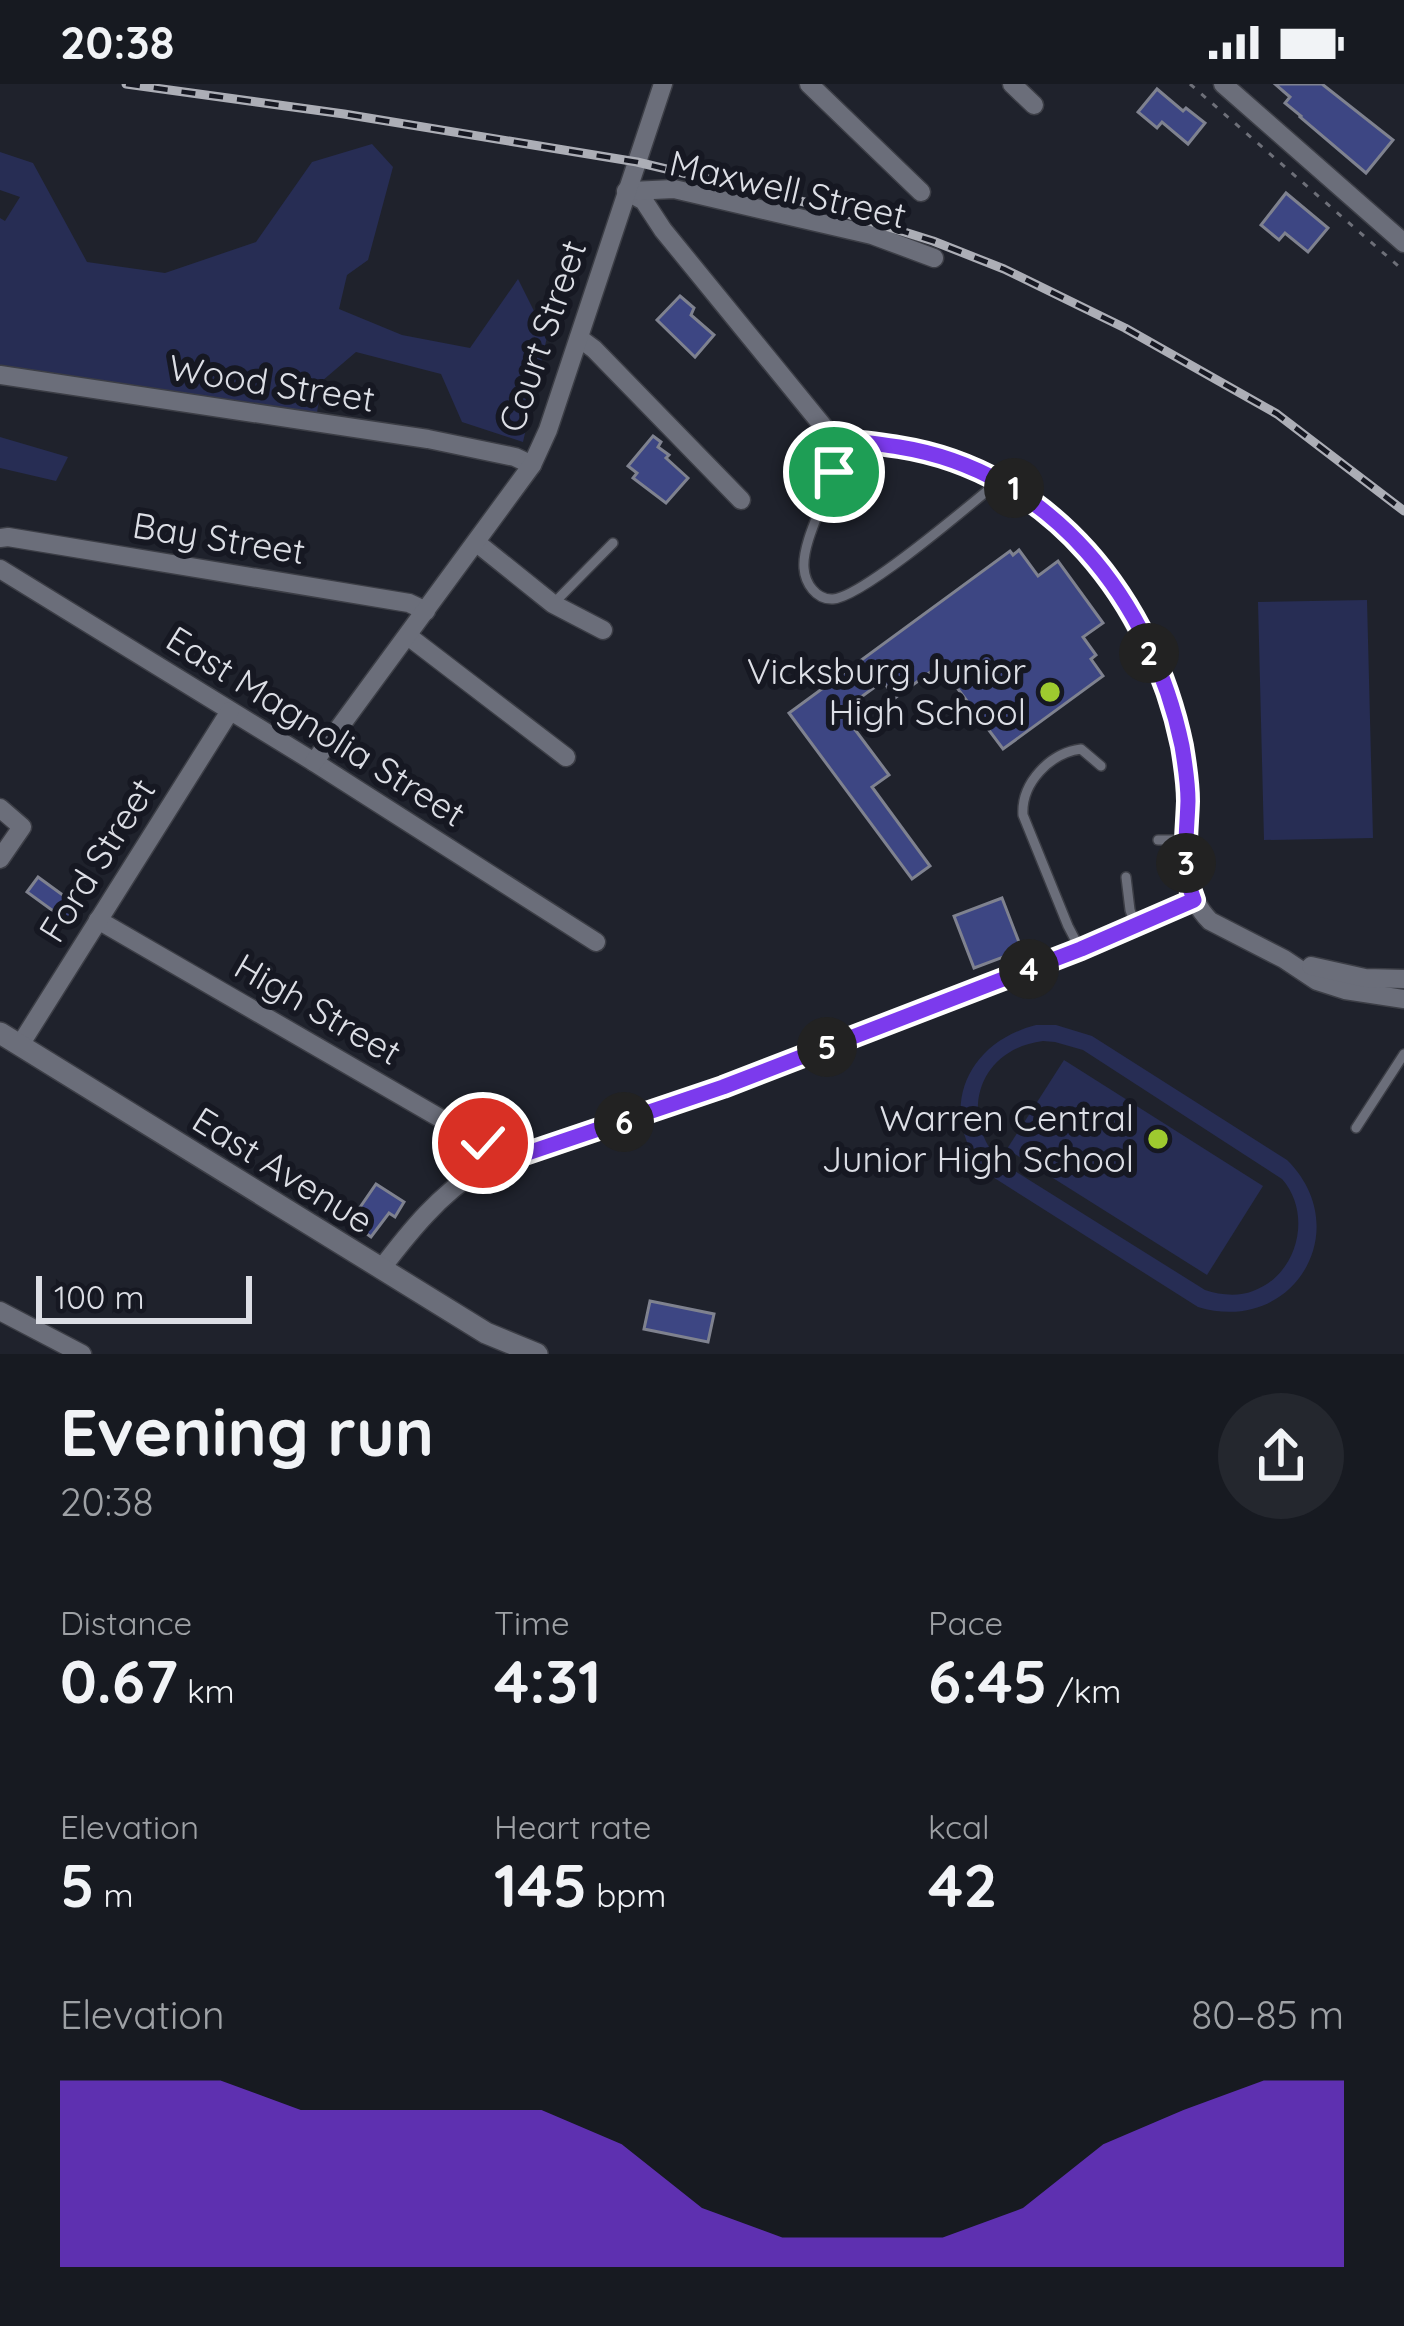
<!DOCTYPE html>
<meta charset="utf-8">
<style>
body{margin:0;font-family:Quicksand,sans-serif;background:#24272e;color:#f1f3f6;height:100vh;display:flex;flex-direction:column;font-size:45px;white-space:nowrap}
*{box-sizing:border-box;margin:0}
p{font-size:39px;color:#9ea1a5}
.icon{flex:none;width:66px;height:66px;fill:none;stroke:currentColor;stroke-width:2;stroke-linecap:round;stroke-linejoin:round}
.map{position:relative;height:1270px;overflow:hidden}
.side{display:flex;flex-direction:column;background:#171a21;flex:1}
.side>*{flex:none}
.scale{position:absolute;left:36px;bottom:30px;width:216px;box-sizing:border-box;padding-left:12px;border:6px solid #dcdee5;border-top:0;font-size:33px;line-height:42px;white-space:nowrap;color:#dcdee5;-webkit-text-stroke:9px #161822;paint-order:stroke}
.pin{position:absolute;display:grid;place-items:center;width:102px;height:102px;color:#fff;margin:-51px;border:6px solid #fff;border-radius:50%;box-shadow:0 3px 12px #0007}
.km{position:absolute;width:60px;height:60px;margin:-30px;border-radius:50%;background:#222;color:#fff;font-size:33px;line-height:60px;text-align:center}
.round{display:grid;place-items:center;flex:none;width:126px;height:126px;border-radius:63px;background:#24272e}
.overview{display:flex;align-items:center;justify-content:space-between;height:204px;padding:0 60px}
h1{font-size:66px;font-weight:700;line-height:90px}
.figures{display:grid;grid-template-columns:repeat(3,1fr);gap:18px;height:204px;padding:12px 60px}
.figures div{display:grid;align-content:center}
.figures b{font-size:60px;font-weight:700}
.figures small{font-size:33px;font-weight:400}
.figures p{font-size:33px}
.chart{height:336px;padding:24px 60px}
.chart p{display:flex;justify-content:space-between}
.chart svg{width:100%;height:216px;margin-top:12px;fill:#7c3aed;opacity:.7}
.status{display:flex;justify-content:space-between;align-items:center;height:84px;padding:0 60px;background:#171a21;direction:ltr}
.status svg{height:33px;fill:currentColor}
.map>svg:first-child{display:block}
.green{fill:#272d54;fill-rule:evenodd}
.building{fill:#3d4683;stroke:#7f828f;stroke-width:3}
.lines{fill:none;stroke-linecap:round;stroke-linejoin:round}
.service-casing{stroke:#3c3e46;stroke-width:12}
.minor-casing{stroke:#3c3e46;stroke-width:21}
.tertiary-casing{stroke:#3c3e46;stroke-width:24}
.path{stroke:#6e7079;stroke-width:3;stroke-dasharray:6 9;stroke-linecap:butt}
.service{stroke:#6b6e7a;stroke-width:9}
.minor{stroke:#6b6e7a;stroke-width:18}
.tertiary{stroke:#6b6e7a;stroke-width:21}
.rail-casing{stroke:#acaeb6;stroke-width:9}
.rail{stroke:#161822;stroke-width:4.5;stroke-dasharray:14;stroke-linecap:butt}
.route-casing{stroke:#fff;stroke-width:24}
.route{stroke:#7c3aed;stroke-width:15}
.poi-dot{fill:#9eca2f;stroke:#161822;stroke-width:4.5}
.labels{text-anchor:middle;stroke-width:12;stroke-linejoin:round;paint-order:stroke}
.street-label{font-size:36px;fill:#dcdee5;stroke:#161822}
.poi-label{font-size:36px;fill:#dcdee5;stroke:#161822;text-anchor:end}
</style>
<div class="status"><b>20:38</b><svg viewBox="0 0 49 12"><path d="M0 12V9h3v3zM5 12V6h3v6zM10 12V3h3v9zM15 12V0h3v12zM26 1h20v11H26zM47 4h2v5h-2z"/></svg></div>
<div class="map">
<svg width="1404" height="1270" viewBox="0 0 1404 1270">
<rect width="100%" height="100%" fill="#1f222c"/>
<g class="green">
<path d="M 372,60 L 393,83 L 368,176 L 347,191 L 339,225 L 402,251 L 470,264 L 518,195 L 547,253 L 523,358 L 462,338 L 441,290 L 356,268 L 322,297 L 316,335 L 0,281 L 0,134 L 5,137 L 20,113 L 0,106 L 0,68 L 33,79 L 87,178 L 165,189 L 256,158 L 312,78 Z"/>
<path d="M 0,353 L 68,373 L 56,397 L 0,384 Z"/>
<path d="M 1367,516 L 1373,754 L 1264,756 L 1258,518 Z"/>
<path d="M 1036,941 L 1056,941 L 1092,952 L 1287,1076 C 1357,1145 1293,1252 1198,1223 L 985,1088 C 936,1029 965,959 1036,941 ZM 1043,957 L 1055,958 L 1083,966 L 1282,1095 C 1313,1130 1298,1191 1253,1207 C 1238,1213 1220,1211 1205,1206 L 999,1077 C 958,1030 979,965 1043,957 Z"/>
<path d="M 1064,976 L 1263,1102 L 1207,1191 L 1007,1065 Z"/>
</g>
<g class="building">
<path d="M 1275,0 L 1322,0 L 1393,56 L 1366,89 L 1300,33 L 1301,32 L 1285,19 L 1290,13 Z"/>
<path d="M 1157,5 L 1183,27 L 1186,24 L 1205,39 L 1188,60 L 1162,38 L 1157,44 L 1138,28 Z"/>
<path d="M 1286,109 L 1328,144 L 1308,168 L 1285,149 L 1279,156 L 1261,141 Z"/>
<path d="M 680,212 L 694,224 L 691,231 L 714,251 L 695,273 L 657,236 Z"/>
<path d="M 653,352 L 661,358 L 658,363 L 669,371 L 666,374 L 688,394 L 666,419 L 633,394 L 637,389 L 628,382 Z"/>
<path d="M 1019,466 L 1038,492 L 1058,477 L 1103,539 L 1083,553 L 1096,571 L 1091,575 L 1103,592 L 1003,665 L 940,581 L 895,614 L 883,597 L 857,616 L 863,623 L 847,635 L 889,691 L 872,703 L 930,782 L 912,795 L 789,629 L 1010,467 L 1013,471 Z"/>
<path d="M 38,793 L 82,825 L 71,840 L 27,808 Z"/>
<path d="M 1002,814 L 1022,866 L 974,884 L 954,832 Z"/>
<path d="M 376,1100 L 404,1118 L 395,1133 L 389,1129 L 371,1153 L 350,1138 Z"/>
<path d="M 650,1217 L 714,1230 L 708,1258 L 644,1245 Z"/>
</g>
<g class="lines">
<defs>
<g id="service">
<path d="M 836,358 C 835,370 835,383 831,395 C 824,420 802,459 804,484 C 805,499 816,516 833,515 C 863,513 971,420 1000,396"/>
<path d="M 553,520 L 613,459"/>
<path d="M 1158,756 L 1186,756"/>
<path d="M 1126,793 L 1130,826 L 1135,840"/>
<path d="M 1080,865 L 1068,842 L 1023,731 C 1021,699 1050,669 1081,665 L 1101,682"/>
<path d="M 1356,1044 L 1404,970"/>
</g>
<g id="minor">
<path d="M 809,0 L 921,108"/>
<path d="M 1012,0 L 1034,21"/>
<path d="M 1223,0 L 1404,159"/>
<path d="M 626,107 L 644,117 L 663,146 L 836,358 C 858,356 878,360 899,363 C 1022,382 1105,464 1152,576 C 1166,606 1178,638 1183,671 C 1186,686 1188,701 1188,716 C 1187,759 1177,804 1210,837 L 1284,875 L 1317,897 L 1345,906 L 1404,915"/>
<path d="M 631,107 L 674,105 L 872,151 L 934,174"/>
<path d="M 579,254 L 594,265 L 741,416"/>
<path d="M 0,291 L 428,355 L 515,373 L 532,381"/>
<path d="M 0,454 L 8,453 L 409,519 L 426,527"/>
<path d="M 477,459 L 553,520 L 603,546"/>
<path d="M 0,485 L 314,678 L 596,858"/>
<path d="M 408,552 L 566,673"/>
<path d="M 314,678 L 532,381 L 548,346 L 663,0"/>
<path d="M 0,724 L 22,743 L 0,775"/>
<path d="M 98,836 L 483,1059 L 498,1079"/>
<path d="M 1311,882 L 1365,894 L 1404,895"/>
<path d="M 20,961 L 230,627"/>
<path d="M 381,1185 C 410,1147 439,1111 480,1085 L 723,1003 L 1080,865 L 1194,816"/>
<path d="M 0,1227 L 82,1270"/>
</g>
<path id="tertiary" d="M 0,949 L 486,1249 L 537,1270"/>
</defs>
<use href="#service" class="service-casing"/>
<use href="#minor" class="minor-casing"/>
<use href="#tertiary" class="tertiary-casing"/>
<path class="path" d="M 1190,0 L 1404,187"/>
<use href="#service" class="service"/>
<use href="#minor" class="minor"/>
<use href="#tertiary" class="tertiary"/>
<defs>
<path id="rail" d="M 126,0 L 344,30 L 637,78 L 825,123 L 933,157 L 1004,185 L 1125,244 L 1277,330 L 1404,427"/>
</defs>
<use href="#rail" class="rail-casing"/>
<use href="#rail" class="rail"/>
</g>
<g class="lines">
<defs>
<path id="route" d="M 483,1059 L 498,1079 L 723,1003 L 1081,865 L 1194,816 C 1181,784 1187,750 1188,717 C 1188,699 1185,680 1182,662 C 1152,517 1051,387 899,363 C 878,360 858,356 836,358 L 834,388"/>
</defs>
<use href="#route" class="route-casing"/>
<use href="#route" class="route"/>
</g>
<g class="poi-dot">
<circle cx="1050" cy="608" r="12"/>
<circle cx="1158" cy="1055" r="12"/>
</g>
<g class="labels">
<g class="street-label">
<text transform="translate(788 105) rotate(13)" y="13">Maxwell Street</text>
<text transform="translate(542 252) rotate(-71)" y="13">Court Street</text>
<text transform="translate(272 299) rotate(9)" y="13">Wood Street</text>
<text transform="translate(219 454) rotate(9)" y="13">Bay Street</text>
<text transform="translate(316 642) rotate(32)" y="13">East Magnolia Street</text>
<text transform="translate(97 776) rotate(-58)" y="13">Ford Street</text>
<text transform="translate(318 925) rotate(30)" y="13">High Street</text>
<text transform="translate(283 1086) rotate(32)" y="13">East Avenue</text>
</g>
<g class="poi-label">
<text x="1026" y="600">Vicksburg Junior<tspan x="1026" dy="41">High School</tspan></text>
<text x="1134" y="1047">Warren Central<tspan x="1134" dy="41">Junior High School</tspan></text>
</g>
</g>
</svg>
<div class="scale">100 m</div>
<div class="pin" style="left:834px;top:388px;background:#1e9e55"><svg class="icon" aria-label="arrive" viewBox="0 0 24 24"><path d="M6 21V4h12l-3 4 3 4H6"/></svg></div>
<div class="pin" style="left:483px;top:1059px;background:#d93025"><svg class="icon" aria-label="check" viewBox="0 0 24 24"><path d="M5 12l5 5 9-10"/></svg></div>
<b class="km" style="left:1014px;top:404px">1</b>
<b class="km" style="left:1149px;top:569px">2</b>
<b class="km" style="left:1186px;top:779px">3</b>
<b class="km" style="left:1029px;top:885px">4</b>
<b class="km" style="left:827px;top:963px">5</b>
<b class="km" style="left:624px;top:1038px">6</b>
</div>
<section class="side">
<div class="overview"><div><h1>Evening run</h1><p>20:38</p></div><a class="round"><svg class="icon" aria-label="share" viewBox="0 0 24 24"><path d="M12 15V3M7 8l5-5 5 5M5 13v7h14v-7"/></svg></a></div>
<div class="figures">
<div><p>Distance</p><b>0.67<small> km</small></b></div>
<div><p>Time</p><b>4:31</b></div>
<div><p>Pace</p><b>6:45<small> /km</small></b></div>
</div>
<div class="figures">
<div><p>Elevation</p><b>5<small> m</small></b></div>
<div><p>Heart rate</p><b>145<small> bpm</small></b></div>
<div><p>kcal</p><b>42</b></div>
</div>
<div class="chart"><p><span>Elevation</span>80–85 m</p>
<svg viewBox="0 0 160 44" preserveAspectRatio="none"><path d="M0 44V6L10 6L20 6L30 12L40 12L50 12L60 12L70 19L80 32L90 38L100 38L110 38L120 32L130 19L140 12L150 6L160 6V44z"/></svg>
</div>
</section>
